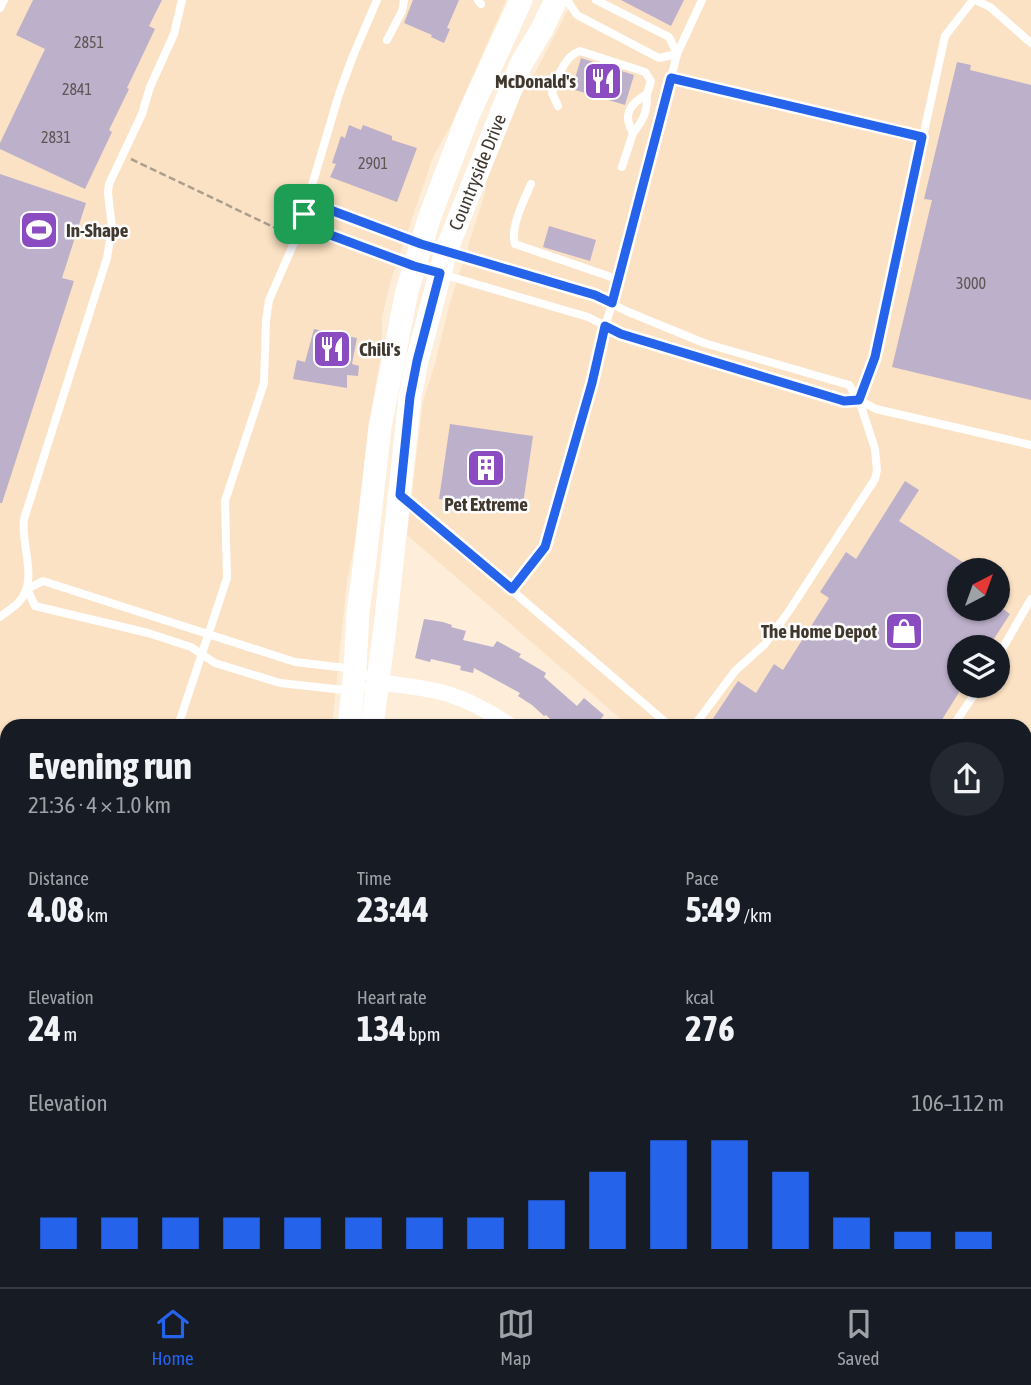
<!DOCTYPE html>
<meta charset="utf-8">
<style>
body{margin:0;font-family:"Asap Condensed",sans-serif;background:#242831;color:#f1f3f6;height:100vh;display:flex;flex-direction:column;font-size:26px;white-space:nowrap}
*{box-sizing:border-box;margin:0}
p{font-size:23px;color:#9ea1a6}
.icon{flex:none;width:38px;height:38px;fill:none;stroke:currentColor;stroke-width:2;stroke-linecap:round;stroke-linejoin:round}
.map{position:relative;flex:1;overflow:hidden}
.sheet{position:absolute;left:0px;top:719px;width:1032px;height:569px;display:flex;flex-direction:column;background:#171b24;border-radius:21px 21px 0 0;box-shadow:0 2px 5px #0004}
.sheet>*{flex:none}
.needle{width:46px;rotate:41deg}
.controls{position:absolute;left:947px;top:558px;display:grid;gap:14px}
.controls a{display:grid;place-items:center;width:63px;height:63px;border-radius:50%;background:#171b24;box-shadow:0 2px 5px #0004;font-size:35px}
.pin{position:absolute;display:grid;place-items:center;width:60px;height:60px;color:#fff;margin:-30px;border-radius:14px;box-shadow:0 4px 10px #0006}
.round{display:grid;place-items:center;flex:none;width:74px;height:74px;border-radius:37px;background:#242831}
.summary{display:flex;align-items:center;justify-content:space-between;height:119px;padding:0 28px}
h1{font-size:38px;font-weight:700;line-height:52px}
.metrics{display:grid;grid-template-columns:repeat(3,1fr);gap:10px;height:119px;padding:7px 28px}
.metrics div{display:grid;align-content:center}
.metrics b{font-size:35px;font-weight:700}
.metrics small{font-size:19px;font-weight:400}
.metrics p{font-size:19px}
.chart{height:196px;padding:14px 28px}
.chart p{display:flex;justify-content:space-between}
.chart svg{width:100%;height:126px;margin-top:7px;stroke:#2563eb;stroke-width:6}
.dock{display:flex;justify-content:space-around;align-items:center;height:98px;border-top:2px solid #363941;background:#171b24;font-size:19px;color:#9ea1a6}
.dock a{display:grid;justify-items:center;gap:4px}
.dock .active{color:#2563eb}
.map>svg:first-child{display:block}
.built{fill:#fce2c4;fill-rule:evenodd}
.building{fill:#bcb0ca}
.lines{fill:none;stroke-linecap:round;stroke-linejoin:round}
.path{stroke:#ab9e8e;stroke-width:2.5;stroke-dasharray:7 3.5;stroke-linecap:butt}
.lane{stroke:#fff;stroke-width:8}
.street{stroke:#fff;stroke-width:16}
.secondary{stroke:#fff;stroke-width:23}
.route-casing{stroke:#fff;stroke-width:14}
.route{stroke:#2563eb;stroke-width:9}
.labels{text-anchor:middle;stroke-width:5;stroke-linejoin:round;paint-order:stroke}
.number-label{font-size:16px;fill:#5f5655}
.poi-label{font-size:19px;font-weight:bold;fill:#40382e;stroke:#fdfdfd;text-anchor:end}
.street-label{font-size:19px;fill:#40382e;stroke:#fdfdfd}
</style>
<div class="map">
<svg width="1031" height="1287" viewBox="0 0 1031 1287">
<rect width="100%" height="100%" fill="#fdedd9"/>
<g class="built">
<path d="M 0,0 L 506,0 L 451,125 L 433,157 L 391,280 L 382,317 L 382,349 L 369,423 L 355,542 L 347,581 L 332,726 L 7,726 L 7,1280 L 0,1274 Z"/>
<path d="M 573,0 L 1031,0 L 1031,806 L 1026,812 L 1026,726 L 629,726 L 407,535 L 423,401 L 435,364 L 449,306 L 484,196 L 489,167 L 516,103 L 535,73 ZM 959,570 L 998,570 L 998,609 L 959,609 ZM 959,648 L 998,648 L 998,686 L 959,686 Z"/>
<path d="M 8,1281 L 194,1281 L 188,1287 L 15,1287 Z"/>
</g>
<g class="building">
<path d="M 33,0 L 162,0 L 149,26 L 155,29 L 127,88 L 129,89 L 109,130 L 112,132 L 85,189 L 0,149 L 0,143 L 45,49 L 16,35 Z"/>
<path d="M 413,0 L 459,0 L 447,28 L 450,29 L 444,43 L 431,37 L 432,35 L 404,23 Z"/>
<path d="M 621,0 L 684,0 L 671,26 Z"/>
<path d="M 581,58 L 634,75 L 625,105 L 572,89 Z"/>
<path d="M 957,62 L 971,65 L 970,70 L 1031,85 L 1031,400 L 892,367 L 932,200 L 924,199 Z"/>
<path d="M 349,125 L 361,130 L 363,125 L 392,136 L 392,140 L 417,148 L 397,202 L 330,177 L 336,164 L 332,163 L 341,136 L 345,138 Z"/>
<path d="M 0,174 L 86,203 L 62,278 L 74,281 L 2,503 L 0,503 Z"/>
<path d="M 549,226 L 596,240 L 590,261 L 543,247 Z"/>
<path d="M 314,329 L 357,338 L 352,364 L 359,366 L 358,376 L 347,375 L 347,388 L 293,379 L 297,360 L 305,362 Z"/>
<path d="M 450,424 L 533,436 L 522,511 L 439,499 Z"/>
<path d="M 905,481 L 919,490 L 899,521 L 975,570 L 959,570 L 959,609 L 1003,609 L 1010,614 L 988,648 L 959,648 L 959,686 L 963,686 L 938,726 L 708,726 L 738,681 L 756,693 L 774,664 L 783,670 L 829,598 L 820,592 L 846,552 L 856,559 Z"/>
<path d="M 424,619 L 443,622 L 452,625 L 451,627 L 466,631 L 463,640 L 493,647 L 497,641 L 521,654 L 519,657 L 546,673 L 544,677 L 577,706 L 584,698 L 604,715 L 595,726 L 558,726 L 546,715 L 544,716 L 532,705 L 518,696 L 520,693 L 474,668 L 473,673 L 460,670 L 461,666 L 431,659 L 430,662 L 415,658 Z"/>
</g>
<g class="lines">
<g class="path">
<path d="M 680,80 L 912,134"/>
<path d="M 131,159 L 286,233"/>
<path d="M 0,823 L 7,826"/>
</g>
<g class="lane">
<path d="M 478,0 L 481,4"/>
<path d="M 567,0 L 577,15 L 659,58 L 677,54 L 669,37 L 596,0"/>
<path d="M 975,0 L 990,7 L 1031,43"/>
<path d="M 0,8 L 4,0"/>
<path d="M 387,40 L 402,11 L 404,0"/>
<path d="M 558,106 L 552,93 C 558,78 563,57 580,51 L 645,72 L 651,81 L 647,94 C 630,104 622,114 633,133 L 622,167"/>
<path d="M 633,133 C 644,119 647,113 647,94"/>
<path d="M 531,184 C 524,200 510,227 515,244 L 620,280"/>
<path d="M 859,400 L 875,357 L 945,36 L 973,0"/>
<path d="M 404,498 L 670,726"/>
<path d="M 43,581 L 295,662 L 355,669 L 378,682 L 353,691 L 280,683 L 215,663 L 191,647 L 148,633 L 35,606 L 27,589 Z"/>
<path d="M 512,589 L 545,547 L 591,383 L 605,326 L 620,280 L 677,54 L 702,0"/>
<path d="M 0,617 C 6,612 13,608 18,603 C 40,580 20,546 24,519 L 107,258 L 112,228 L 108,193 L 109,184 L 142,114 L 150,87 L 174,34 L 182,0"/>
<path d="M 998,656 L 1031,599"/>
<path d="M 178,726 L 227,578 L 225,501 L 264,383 L 266,321 L 269,300 L 297,236 L 339,94 L 353,56 L 377,0"/>
<path d="M 694,726 L 735,671 L 765,644 L 789,611 L 875,479 L 877,470 L 875,449 L 859,400 L 849,385 L 704,343 L 626,311 L 595,295 L 421,244 L 325,208 L 304,214 L 317,230 L 414,266 L 588,317 L 621,334 L 844,401 L 859,400 L 876,409 L 1031,445"/>
<path d="M 953,726 L 980,686"/>
<path d="M 0,1087 L 7,1093"/>
<path d="M 0,1224 L 7,1216"/>
<path d="M 62,1287 L 67,1281"/>
<path d="M 156,1287 L 159,1281"/>
</g>
<g class="street">
<path d="M 378,682 C 401,686 426,687 448,694 C 470,701 492,713 511,726"/>
<path d="M 1026,991 L 1031,990"/>
<path d="M 413,1281 L 420,1287"/>
<path d="M 511,1287 L 516,1281"/>
<path d="M 723,1287 L 727,1281"/>
</g>
<g class="secondary">
<path d="M 349,726 L 355,669 L 358,612 L 364,568 L 380,427 L 407,291 L 430,216 L 468,116 L 521,0"/>
<path d="M 372,726 L 385,627 L 410,397 L 417,361 L 446,251 L 521,64 L 542,29 L 556,0"/>
<path d="M 206,1287 L 211,1281"/>
<path d="M 240,1287 L 244,1281"/>
</g>
</g>
<g class="lines">
<defs>
<path id="route" d="M 671,78 L 922,137 L 875,357 L 859,400 L 844,401 L 621,334 L 605,326 L 592,383 L 545,547 L 512,589 L 400,495 L 410,397 L 417,361 L 440,273 L 414,266 L 317,230 L 304,214 L 325,208 L 421,244 L 595,295 L 612,303 Z"/>
</defs>
<use href="#route" class="route-casing"/>
<use href="#route" class="route"/>
</g>
<defs>
<symbol id="restaurant-square" viewBox="-11 -11 22 22"><rect x="-9" y="-9" width="18" height="18" rx="4" fill="#8b4cc2" stroke="#fdfdfd"/><path d="M-5-6h1v4h1v-4h1v4h1v-4h1v5L-1.5 .5V6h-2V.5L-5-1ZM5-6V6H3V1.5H1.5Q1.5-4 5-6Z" fill="#fff"/></symbol>
<symbol id="stadium-square" viewBox="-11 -11 22 22"><rect x="-9" y="-9" width="18" height="18" rx="4" fill="#8b4cc2" stroke="#fdfdfd"/><path d="M0-5a6.5 5 0 1 0 0 10a6.5 5 0 1 0 0-10ZM-3.5-1.8h7v3.6h-7Z" fill="#fff"/></symbol>
<symbol id="building-square" viewBox="-11 -11 22 22"><rect x="-9" y="-9" width="18" height="18" rx="4" fill="#8b4cc2" stroke="#fdfdfd"/><path d="M-4-6H4V6H1V3H-1V6H-4ZM-2.5-4.3h1.7v1.8h-1.7ZM.8-4.3h1.7v1.8H.8ZM-2.5-1h1.7V.8h-1.7ZM.8-1h1.7V.8H.8Z" fill="#fff"/></symbol>
<symbol id="shop-square" viewBox="-11 -11 22 22"><rect x="-9" y="-9" width="18" height="18" rx="4" fill="#8b4cc2" stroke="#fdfdfd"/><path d="M-5-2.5h2.3a2.7 3.5 0 0 1 5.4 0H5L5.5 6h-11ZM-1.5-2.5h3a1.5 2.3 0 0 0-3 0Z" fill="#fff"/></symbol>
</defs>
<g fill-rule="evenodd">
<use href="#restaurant-square" x="581" y="59" width="44" height="44"/>
<use href="#stadium-square" x="17" y="208" width="44" height="44"/>
<use href="#restaurant-square" x="310" y="327" width="44" height="44"/>
<use href="#building-square" x="464" y="446" width="44" height="44"/>
<use href="#shop-square" x="882" y="609" width="44" height="44"/>
</g>
<g class="labels">
<g class="number-label">
<text x="89" y="48">2851</text>
<text x="77" y="95">2841</text>
<text x="56" y="143">2831</text>
<text x="373" y="169">2901</text>
<text x="971" y="289">3000</text>
</g>
<g class="poi-label">
<text x="576" y="88">McDonald's</text>
<text x="66" y="237" text-anchor="start">In-Shape</text>
<text x="359" y="356" text-anchor="start">Chili's</text>
<text x="486" y="511" text-anchor="middle">Pet Extreme</text>
<text x="877" y="638">The Home Depot</text>
</g>
<g class="street-label">
<text transform="translate(477 172) rotate(-68)" y="7">Countryside Drive</text>
</g>
</g>
</svg>
<div class="controls">
<a><svg class="needle" viewBox="-14 -14 28 28"><path d="M0-13l5 13h-10z" fill="#e53935"/><path d="M0 13l5-13h-10z" fill="#9ea1a6"/></svg></a>
<a><svg class="icon" aria-label="layers" viewBox="0 0 24 24"><path d="M12 4l9 5-9 5-9-5zM3 14l9 5 9-5"/></svg></a>
</div>
<div class="pin" style="left:304px;top:214px;background:#1e9e55"><svg class="icon" aria-label="arrive" viewBox="0 0 24 24"><path d="M6 21V4h12l-3 4 3 4H6"/></svg></div>
<section class="sheet">
<div class="summary"><div><h1>Evening run</h1><p>21:36 · 4 × 1.0 km</p></div><a class="round"><svg class="icon" aria-label="share" viewBox="0 0 24 24"><path d="M12 15V3M7 8l5-5 5 5M5 13v7h14v-7"/></svg></a></div>
<div class="metrics">
<div><p>Distance</p><b>4.08<small> km</small></b></div>
<div><p>Time</p><b>23:44</b></div>
<div><p>Pace</p><b>5:49<small> /km</small></b></div>
</div>
<div class="metrics">
<div><p>Elevation</p><b>24<small> m</small></b></div>
<div><p>Heart rate</p><b>134<small> bpm</small></b></div>
<div><p>kcal</p><b>276</b></div>
</div>
<div class="chart"><p><span>Elevation</span>106–112 m</p>
<svg viewBox="0 0 160 44" preserveAspectRatio="none"><path d="M5 44V33M15 44V33M25 44V33M35 44V33M45 44V33M55 44V33M65 44V33M75 44V33M85 44V27M95 44V17M105 44V6M115 44V6M125 44V17M135 44V33M145 44V38M155 44V38"/></svg>
</div>
</section>
</div>
<nav class="dock">
<a class="active"><svg class="icon" aria-label="home" viewBox="0 0 24 24"><path d="M3 11l9-7 9 7M6 9v11h12V9"/></svg>Home</a>
<a><svg class="icon" aria-label="map" viewBox="0 0 24 24"><path d="M3 6l6-2 6 2 6-2v14l-6 2-6-2-6 2zM9 4v14M15 6v14"/></svg>Map</a>
<a><svg class="icon" aria-label="saved" viewBox="0 0 24 24"><path d="M7 4h10v16l-5-4-5 4z"/></svg>Saved</a>
</nav>
